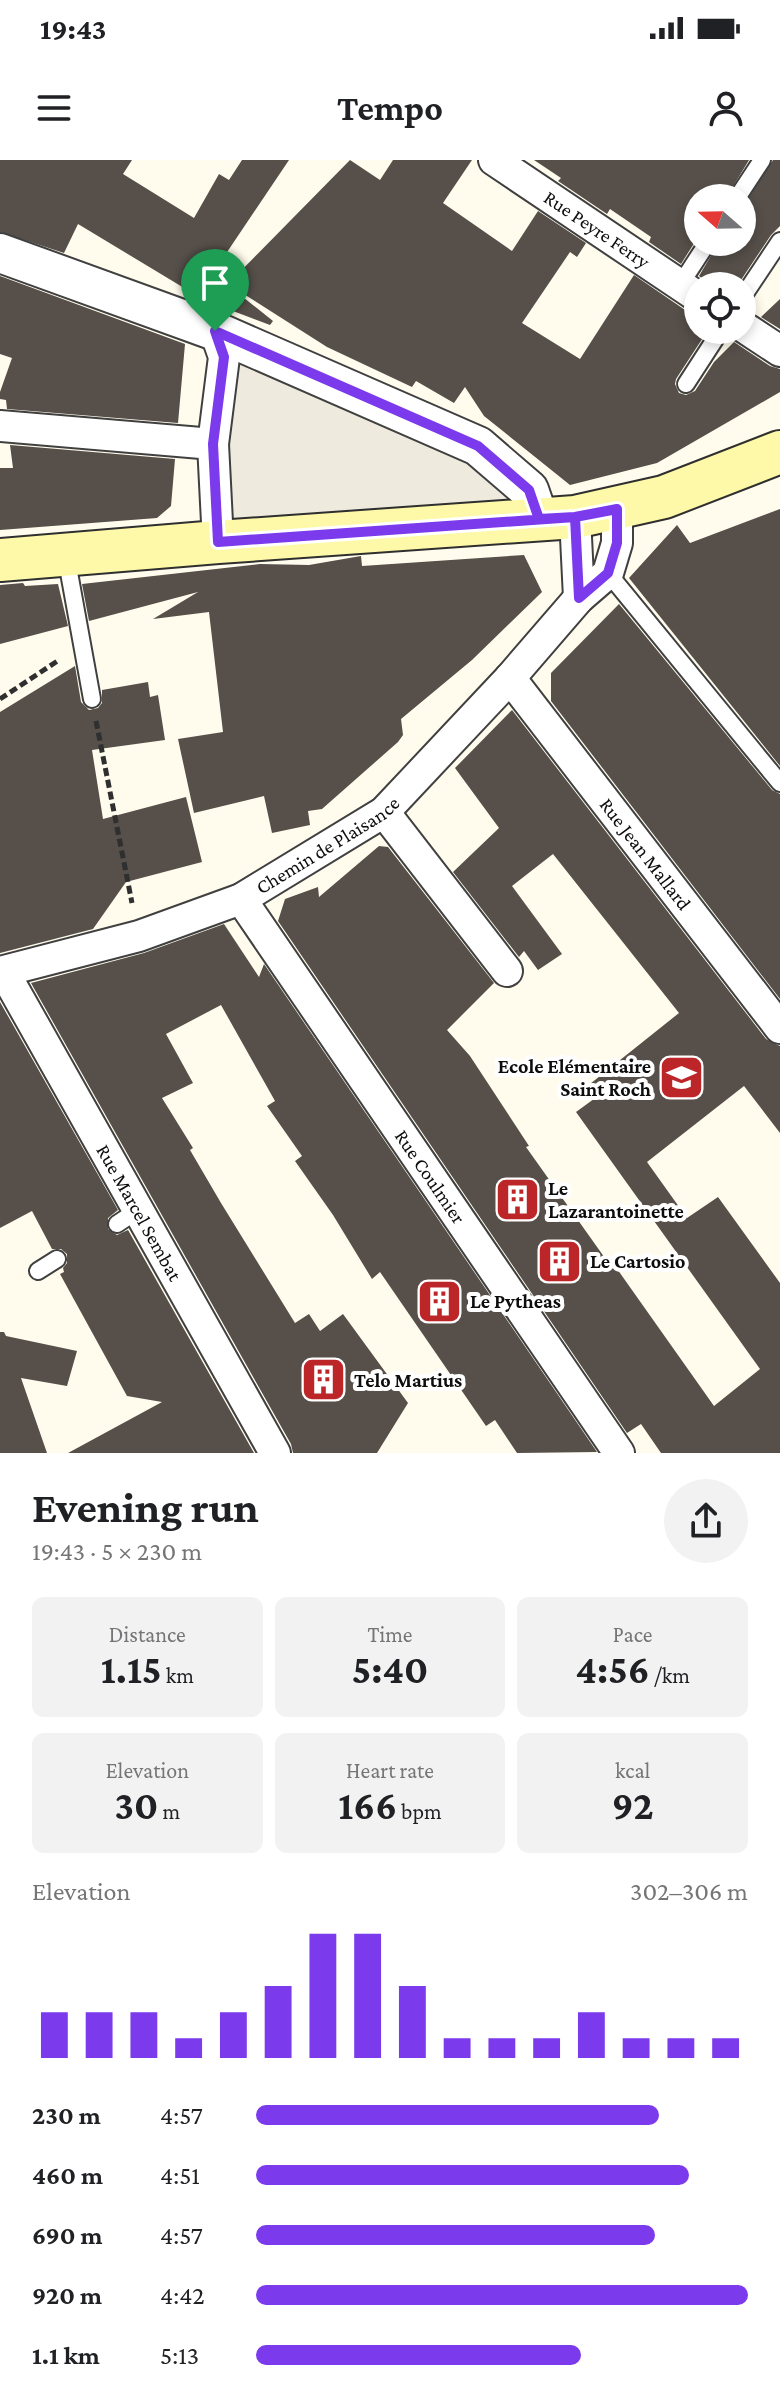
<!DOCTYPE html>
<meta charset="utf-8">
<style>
body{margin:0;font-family:"Crimson Pro",serif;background:#f2f2f2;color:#202124;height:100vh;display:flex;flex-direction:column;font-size:30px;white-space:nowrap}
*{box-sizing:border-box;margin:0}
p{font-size:26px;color:#757577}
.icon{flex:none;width:44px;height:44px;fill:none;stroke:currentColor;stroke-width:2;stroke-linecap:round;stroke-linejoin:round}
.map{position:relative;height:1293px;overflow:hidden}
.panel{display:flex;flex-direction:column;background:#fff;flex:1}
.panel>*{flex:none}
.needle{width:52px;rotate:290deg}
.buttons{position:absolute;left:684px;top:24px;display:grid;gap:16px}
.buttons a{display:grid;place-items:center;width:72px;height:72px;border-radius:50%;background:#fff;box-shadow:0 4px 12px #0003;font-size:40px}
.pin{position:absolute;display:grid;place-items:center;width:68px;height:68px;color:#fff;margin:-82px -34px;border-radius:50% 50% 50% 0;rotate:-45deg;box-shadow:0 0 8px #0007}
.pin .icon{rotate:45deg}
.round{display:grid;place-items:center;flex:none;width:84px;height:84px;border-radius:42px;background:#f2f2f2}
.headline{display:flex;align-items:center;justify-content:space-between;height:136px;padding:0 32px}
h1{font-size:44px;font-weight:700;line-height:60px}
.stats{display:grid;grid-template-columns:repeat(3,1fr);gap:12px;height:136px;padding:8px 32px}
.stats div{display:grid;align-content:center;border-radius:12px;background:#f2f2f2;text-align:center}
.stats b{font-size:40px;font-weight:700}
.stats small{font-size:22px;font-weight:400}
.stats p{font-size:22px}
.chart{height:224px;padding:16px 32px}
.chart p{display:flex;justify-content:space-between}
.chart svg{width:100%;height:144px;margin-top:8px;stroke:#7c3aed;stroke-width:6}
ul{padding:0 32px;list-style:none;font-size:26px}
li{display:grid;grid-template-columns:128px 96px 1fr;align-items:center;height:60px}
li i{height:20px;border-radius:10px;background:#7c3aed}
.status{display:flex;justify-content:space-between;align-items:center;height:56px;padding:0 40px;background:#fff;direction:ltr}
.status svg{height:22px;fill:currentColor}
header{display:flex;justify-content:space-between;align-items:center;height:104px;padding:0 32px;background:#fff;font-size:36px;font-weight:700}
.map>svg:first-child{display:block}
.plaza{fill:#eeeadd}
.building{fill:#564f4a}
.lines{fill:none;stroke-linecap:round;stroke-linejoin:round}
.service-casing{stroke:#404040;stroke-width:20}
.minor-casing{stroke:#404040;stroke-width:34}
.tertiary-casing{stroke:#404040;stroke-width:42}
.secondary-casing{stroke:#2f2f2f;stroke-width:46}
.path{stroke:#2f2f2f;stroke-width:5;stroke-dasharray:8 4;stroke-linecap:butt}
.service{stroke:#fff;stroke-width:16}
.minor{stroke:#fff;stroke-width:30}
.tertiary{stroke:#fff;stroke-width:38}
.secondary{stroke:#fef8a9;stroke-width:42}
.route-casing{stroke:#fff;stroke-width:16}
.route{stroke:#7c3aed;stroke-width:10}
.labels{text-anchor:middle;stroke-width:8;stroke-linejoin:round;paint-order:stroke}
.street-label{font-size:20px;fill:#0d0d0d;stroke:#fff}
.poi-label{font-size:20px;font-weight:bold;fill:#0d0d0d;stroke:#fff;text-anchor:start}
</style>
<div class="status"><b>19:43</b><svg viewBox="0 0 49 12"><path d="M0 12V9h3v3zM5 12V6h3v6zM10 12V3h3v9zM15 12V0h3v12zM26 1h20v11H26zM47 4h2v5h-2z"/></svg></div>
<header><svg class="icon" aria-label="menu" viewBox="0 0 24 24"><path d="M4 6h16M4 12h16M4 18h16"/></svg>Tempo<svg class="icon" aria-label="person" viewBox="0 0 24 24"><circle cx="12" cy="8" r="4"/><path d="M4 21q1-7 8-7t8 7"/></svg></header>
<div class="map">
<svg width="780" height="1293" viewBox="0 0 780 1293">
<rect width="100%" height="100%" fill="#fffced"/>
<path class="plaza" d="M 224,197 L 478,286 L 539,359 L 218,382 Z"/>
<g class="building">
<path d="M 0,0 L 132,0 L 123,14 L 194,58 L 219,14 L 229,20 L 242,0 L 289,0 L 213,113 L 273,161 L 270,165 L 204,140 L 78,64 L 64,93 L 0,72 Z"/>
<path d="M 350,0 L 380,20 L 393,0 L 472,0 L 443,43 L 512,91 L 538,51 L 586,83 L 577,97 L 570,92 L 522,163 L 580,199 L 634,115 L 688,152 L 698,155 L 698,170 L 708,170 L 676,219 L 675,224 L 679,233 L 686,235 L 695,231 L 714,202 L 734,182 L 770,206 L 780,209 L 780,232 L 657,303 L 570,325 L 484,256 L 465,227 L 454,243 L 416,221 L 412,227 L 327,187 L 228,124 Z"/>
<path d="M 534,0 L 749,0 L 726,38 L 698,38 L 698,77 L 681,104 L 649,82 L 651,77 L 610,49 L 607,54 L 558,21 L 561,18 Z"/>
<path d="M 773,0 L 780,0 L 780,66 L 771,75 L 737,126 L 712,126 L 699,116 L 719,82 L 742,82 L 742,48 Z"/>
<path d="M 0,116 L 185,184 L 178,263 L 7,249 L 6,240 L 0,239 L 0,232 L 12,198 L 0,194 Z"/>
<path d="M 780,139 L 780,169 L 761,157 Z"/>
<path d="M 10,285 L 175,299 L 171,346 L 157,358 L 0,370 L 0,308 L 13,308 Z"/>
<path d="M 780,349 L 780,606 L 629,418 L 677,365 L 690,383 Z"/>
<path d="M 524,395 L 542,432 L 472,500 L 401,559 L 403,575 L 398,582 L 322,649 L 308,651 L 310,665 L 272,673 L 264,636 L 194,653 L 178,579 L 223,572 L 209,452 L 153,459 L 198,432 L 89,461 L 82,424 L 260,404 L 309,405 L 361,396 L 362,406 Z"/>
<path d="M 23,423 L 25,426 L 58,424 L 68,466 L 0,484 L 0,425 Z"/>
<path d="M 619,444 L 772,630 L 780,634 L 780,839 L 551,541 L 551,513 Z"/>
<path d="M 75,506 L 81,542 L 89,550 L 98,548 L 102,543 L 102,530 L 148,522 L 150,537 L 158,535 L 165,580 L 92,590 L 103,659 L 186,637 L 202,702 L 126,722 L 93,769 L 0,793 L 0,552 Z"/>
<path d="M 512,550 L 766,879 L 780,886 L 780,973 L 744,926 L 647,1002 L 687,1058 L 718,1037 L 780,1123 L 780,1293 L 661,1293 L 641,1264 L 627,1273 L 278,761 L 285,739 L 318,727 L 319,737 L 379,686 L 388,687 L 494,823 L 447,870 L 470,896 L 529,986 L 526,987 L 612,1108 L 615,1106 L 714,1246 L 760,1209 L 576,952 L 598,936 L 590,924 L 679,853 L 553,694 L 512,726 L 562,794 L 538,810 L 524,791 L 519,797 L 453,712 L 499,668 L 455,608 Z"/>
<path d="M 224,764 L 259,817 L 264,804 L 597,1292 L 517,1293 L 495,1260 L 486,1266 L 380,1112 L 372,1119 L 333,1055 L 295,1001 L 302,996 L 267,946 L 275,941 L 221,845 L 166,874 L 193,923 L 162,938 L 193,988 L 190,990 L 221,1043 L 295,1163 L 309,1154 L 320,1171 L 343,1154 L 408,1243 L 377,1293 L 293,1293 L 291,1284 L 31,823 L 144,793 Z"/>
<path d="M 0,842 L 118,1050 L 108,1058 L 108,1069 L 117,1075 L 128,1070 L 254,1293 L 68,1293 L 162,1242 L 127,1236 L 60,1114 L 64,1112 L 63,1108 L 67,1103 L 67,1094 L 61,1089 L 52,1089 L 32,1051 L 0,1068 Z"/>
<path d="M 0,1172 L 4,1172 L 6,1176 L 77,1191 L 67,1226 L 21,1218 L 47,1293 L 0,1293 Z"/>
</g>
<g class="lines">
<defs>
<g id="service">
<path d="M 737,38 L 762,0"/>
<path d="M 680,125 L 708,82"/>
<path d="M 742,138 L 780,81"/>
<path d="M 686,224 L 721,170"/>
<path d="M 66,396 L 92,539"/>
<path d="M 608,413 L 780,623"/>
<path d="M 117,1064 L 138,1050"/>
<path d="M 38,1111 L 57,1099"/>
</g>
<g id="minor">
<path id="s1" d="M 494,0 L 698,137"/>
<path d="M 742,166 L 780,191"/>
<path d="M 215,171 L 224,197 L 213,284 L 218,382"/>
<path d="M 0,266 L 213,284"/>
<path d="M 575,357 L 579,438"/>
<path id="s2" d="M 510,518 L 780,868"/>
<path d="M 384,652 L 507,811"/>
<path id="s3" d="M 241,739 L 619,1293"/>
<path id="s4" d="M 0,812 L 139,776 L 241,739 L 384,652 L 510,518 L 579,438 L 608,413 L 617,383 L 617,349"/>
<path id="s5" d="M 4,812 L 275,1293"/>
</g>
<path id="tertiary" d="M 0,93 L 215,171 L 478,286 L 529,330 L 539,359"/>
<path id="secondary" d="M 0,400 L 218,382 L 575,357 L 664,337 L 780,292"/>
</defs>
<use href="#service" class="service-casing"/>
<use href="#minor" class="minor-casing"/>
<use href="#tertiary" class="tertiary-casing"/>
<use href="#secondary" class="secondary-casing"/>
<g class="path">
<path d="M 0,539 L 59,500"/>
<path d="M 96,561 L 132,743"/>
</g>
<use href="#service" class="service"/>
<use href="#minor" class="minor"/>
<use href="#tertiary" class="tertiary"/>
<use href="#secondary" class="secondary"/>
</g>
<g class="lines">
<defs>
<path id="route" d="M 215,171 L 224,197 L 213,284 L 218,382 L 575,357 L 579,438 L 608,413 L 617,383 L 617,349 L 575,357 L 539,359 L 529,330 L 478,286 L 215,171"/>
</defs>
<use href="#route" class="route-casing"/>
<use href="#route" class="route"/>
</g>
<defs>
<symbol id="school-square" viewBox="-11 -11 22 22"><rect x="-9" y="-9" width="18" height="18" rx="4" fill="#bc2628" stroke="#fff"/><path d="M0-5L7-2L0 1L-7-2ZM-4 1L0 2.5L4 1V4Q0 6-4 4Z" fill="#fff"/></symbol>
<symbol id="building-square" viewBox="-11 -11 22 22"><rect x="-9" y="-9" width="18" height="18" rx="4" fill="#bc2628" stroke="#fff"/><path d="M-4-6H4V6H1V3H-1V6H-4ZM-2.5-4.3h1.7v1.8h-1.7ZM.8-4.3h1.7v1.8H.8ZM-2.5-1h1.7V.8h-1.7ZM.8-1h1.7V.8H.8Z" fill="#fff"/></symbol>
</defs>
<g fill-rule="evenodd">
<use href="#school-square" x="656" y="892" width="51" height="51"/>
<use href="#building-square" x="492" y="1014" width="51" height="51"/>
<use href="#building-square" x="534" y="1076" width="51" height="51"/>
<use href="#building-square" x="414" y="1116" width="51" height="51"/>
<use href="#building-square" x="298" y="1194" width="51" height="51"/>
</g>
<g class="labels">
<g class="street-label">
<text dy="7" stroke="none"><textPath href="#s1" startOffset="124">Rue Peyre Ferry</textPath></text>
<text dy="7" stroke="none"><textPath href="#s4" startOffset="354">Chemin de Plaisance</textPath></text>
<text dy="7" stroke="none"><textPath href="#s2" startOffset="222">Rue Jean Mallard</textPath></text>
<text dy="7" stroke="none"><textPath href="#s3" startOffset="336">Rue Coulmier</textPath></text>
<text dy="7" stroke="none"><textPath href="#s5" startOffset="276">Rue Marcel Sembat</textPath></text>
</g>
<g class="poi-label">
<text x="651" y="913" text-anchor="end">Ecole Elémentaire<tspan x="651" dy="23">Saint Roch</tspan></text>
<text x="548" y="1035">Le<tspan x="548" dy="23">Lazarantoinette</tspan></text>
<text x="590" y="1108">Le Cartosio</text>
<text x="470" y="1148">Le Pytheas</text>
<text x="354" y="1227">Telo Martius</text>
</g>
</g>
</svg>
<div class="buttons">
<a><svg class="needle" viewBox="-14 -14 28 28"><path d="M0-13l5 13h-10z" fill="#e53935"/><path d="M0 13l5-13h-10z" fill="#757577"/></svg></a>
<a><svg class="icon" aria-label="locate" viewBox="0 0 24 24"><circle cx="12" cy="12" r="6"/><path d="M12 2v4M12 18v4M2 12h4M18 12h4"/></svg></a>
</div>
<div class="pin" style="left:215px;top:171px;background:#1e9e55"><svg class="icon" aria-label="arrive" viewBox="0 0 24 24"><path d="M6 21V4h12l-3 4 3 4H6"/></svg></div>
</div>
<section class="panel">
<div class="headline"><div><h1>Evening run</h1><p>19:43 · 5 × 230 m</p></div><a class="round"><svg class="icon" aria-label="share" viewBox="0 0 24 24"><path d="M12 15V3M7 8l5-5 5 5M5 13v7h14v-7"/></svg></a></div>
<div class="stats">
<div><p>Distance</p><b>1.15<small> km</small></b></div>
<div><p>Time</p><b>5:40</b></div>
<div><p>Pace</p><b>4:56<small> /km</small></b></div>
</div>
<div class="stats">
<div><p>Elevation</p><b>30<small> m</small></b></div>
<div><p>Heart rate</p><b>166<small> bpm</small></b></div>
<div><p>kcal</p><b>92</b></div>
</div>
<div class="chart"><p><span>Elevation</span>302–306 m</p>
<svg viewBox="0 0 160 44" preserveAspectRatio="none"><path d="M5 44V30M15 44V30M25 44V30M35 44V38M45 44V30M55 44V22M65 44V6M75 44V6M85 44V22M95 44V38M105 44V38M115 44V38M125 44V30M135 44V38M145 44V38M155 44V38"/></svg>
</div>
<ul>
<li><b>230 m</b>4:57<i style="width:82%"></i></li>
<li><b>460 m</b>4:51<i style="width:88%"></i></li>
<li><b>690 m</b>4:57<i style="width:81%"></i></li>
<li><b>920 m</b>4:42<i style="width:100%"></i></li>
<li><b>1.1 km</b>5:13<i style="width:66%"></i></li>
</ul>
</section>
